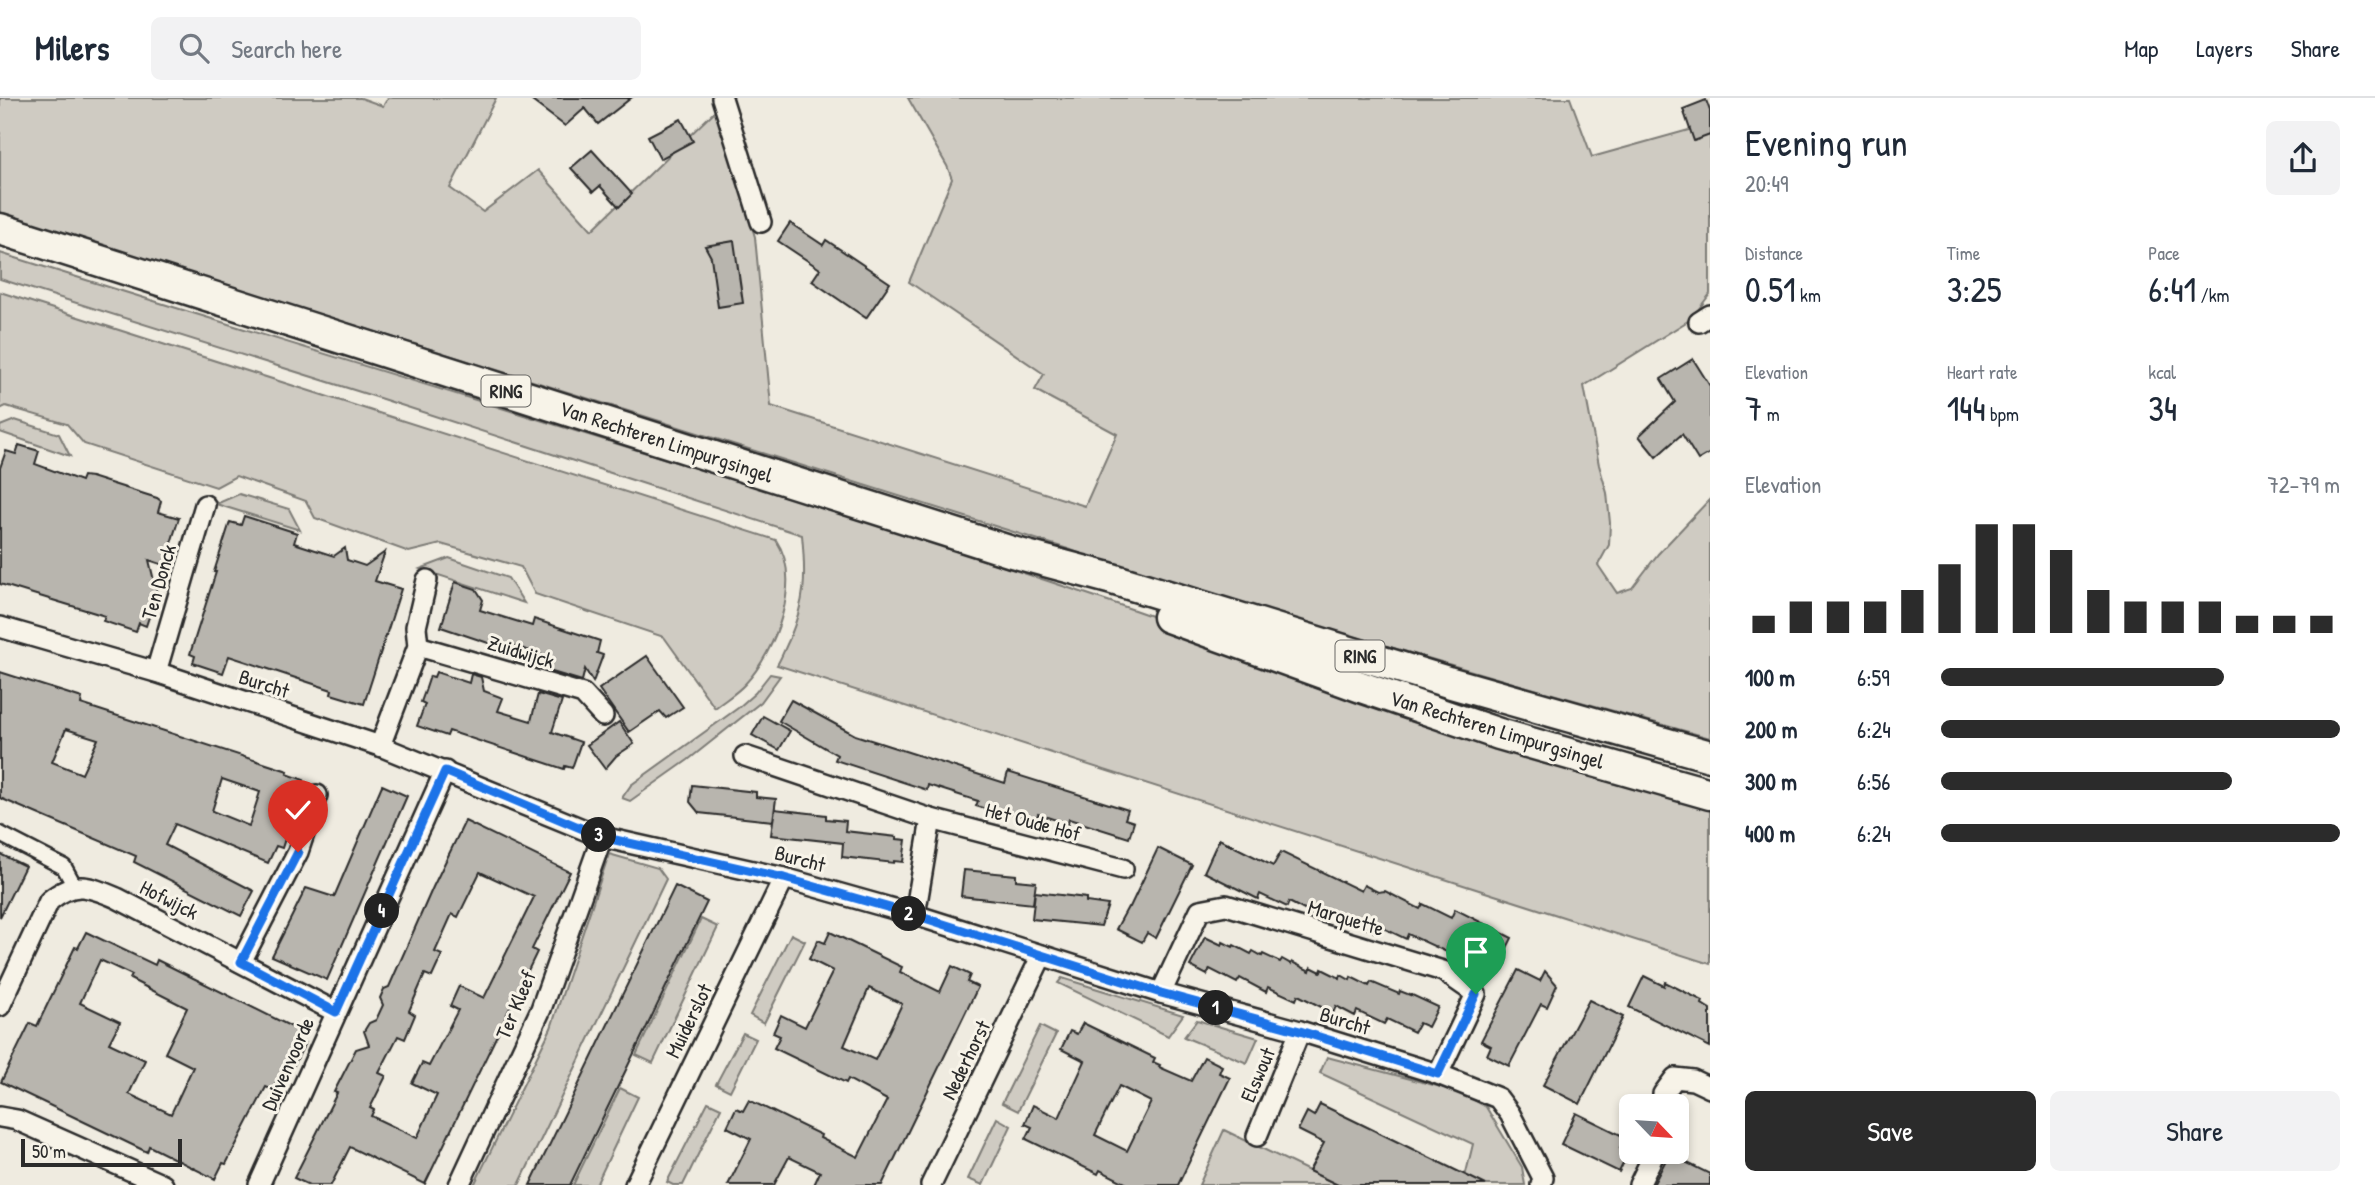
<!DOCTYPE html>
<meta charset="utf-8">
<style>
body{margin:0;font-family:"Patrick Hand",sans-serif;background:#f2f2f3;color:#1f2937;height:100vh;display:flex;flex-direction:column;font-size:26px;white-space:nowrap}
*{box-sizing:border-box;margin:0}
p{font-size:23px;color:#747a83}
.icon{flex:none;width:38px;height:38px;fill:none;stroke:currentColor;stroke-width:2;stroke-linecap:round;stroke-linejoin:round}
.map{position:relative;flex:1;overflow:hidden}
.panel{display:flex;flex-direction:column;background:#fff;width:665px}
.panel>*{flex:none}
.needle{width:46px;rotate:115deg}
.controls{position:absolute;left:1619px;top:996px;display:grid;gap:14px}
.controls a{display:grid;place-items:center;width:70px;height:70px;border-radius:10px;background:#fff;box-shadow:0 4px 10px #0003;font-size:35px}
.scale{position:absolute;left:21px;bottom:18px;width:161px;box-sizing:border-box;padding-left:7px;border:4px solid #2b2b2b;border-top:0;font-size:19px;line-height:24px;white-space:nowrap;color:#2b2b2b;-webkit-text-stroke:5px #f7f3e8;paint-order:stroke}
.pin{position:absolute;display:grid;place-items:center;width:60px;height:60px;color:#fff;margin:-72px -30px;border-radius:50% 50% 50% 0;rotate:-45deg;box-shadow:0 0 7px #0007}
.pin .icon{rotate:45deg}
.km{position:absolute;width:35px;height:35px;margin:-18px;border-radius:50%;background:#222;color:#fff;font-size:19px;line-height:35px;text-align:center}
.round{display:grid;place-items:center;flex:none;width:74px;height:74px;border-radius:10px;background:#f2f2f3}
.summary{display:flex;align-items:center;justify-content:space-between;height:119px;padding:0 35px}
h1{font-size:38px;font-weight:600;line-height:52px}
.figures{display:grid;grid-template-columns:repeat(3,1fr);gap:10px;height:119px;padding:7px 35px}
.figures div{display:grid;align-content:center}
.figures b{font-size:35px;font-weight:600}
.figures small{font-size:19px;font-weight:400}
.figures p{font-size:19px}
.chart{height:196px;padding:14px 35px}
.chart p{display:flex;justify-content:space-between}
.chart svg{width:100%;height:126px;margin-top:7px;stroke:#2b2b2b;stroke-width:6}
.primary-button{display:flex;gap:14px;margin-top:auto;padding:14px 35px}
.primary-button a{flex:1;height:80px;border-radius:10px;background:#2b2b2b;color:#fff;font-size:28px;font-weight:600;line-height:80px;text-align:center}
.primary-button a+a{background:#f2f2f3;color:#1f2937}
ul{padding:0 35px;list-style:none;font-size:23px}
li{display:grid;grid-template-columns:112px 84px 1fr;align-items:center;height:52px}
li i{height:18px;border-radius:9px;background:#2b2b2b}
header{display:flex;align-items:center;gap:42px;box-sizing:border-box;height:98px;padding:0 35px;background:#fff;border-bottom:2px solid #e0e1e3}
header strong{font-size:33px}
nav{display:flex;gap:38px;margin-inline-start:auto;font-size:24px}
.search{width:490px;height:63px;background:#f2f2f3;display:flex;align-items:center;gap:18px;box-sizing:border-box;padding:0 24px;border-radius:10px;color:#747a83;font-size:26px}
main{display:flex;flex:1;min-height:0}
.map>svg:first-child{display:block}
.green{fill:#cfcbc2;stroke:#7d7b76;stroke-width:2}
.building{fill:#b8b5ae;stroke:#2b2b2b;stroke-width:2;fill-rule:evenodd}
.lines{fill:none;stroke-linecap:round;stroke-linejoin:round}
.pedestrian-casing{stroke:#2b2b2b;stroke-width:19}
.minor-casing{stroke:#2b2b2b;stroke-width:24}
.primary-casing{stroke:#2b2b2b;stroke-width:35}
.pedestrian{stroke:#f7f3e8;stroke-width:14}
.minor{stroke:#f7f3e8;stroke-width:19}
.primary{stroke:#f7f3e8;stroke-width:30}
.route-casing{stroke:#fff;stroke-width:14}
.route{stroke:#1a73e8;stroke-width:9}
.labels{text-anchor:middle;stroke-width:6;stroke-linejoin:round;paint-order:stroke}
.shield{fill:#f7f3e8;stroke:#686764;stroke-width:2}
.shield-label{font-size:19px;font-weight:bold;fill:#2b2b2b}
.street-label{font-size:21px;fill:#2b2b2b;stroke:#f7f3e8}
</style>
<header>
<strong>Milers</strong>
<div class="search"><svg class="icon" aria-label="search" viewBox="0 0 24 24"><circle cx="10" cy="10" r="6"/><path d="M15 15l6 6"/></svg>Search here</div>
<nav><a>Map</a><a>Layers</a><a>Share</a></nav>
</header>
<main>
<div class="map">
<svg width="1710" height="1087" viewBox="0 0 1710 1087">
<rect width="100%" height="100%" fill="#efebe0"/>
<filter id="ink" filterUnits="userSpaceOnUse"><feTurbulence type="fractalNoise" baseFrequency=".0143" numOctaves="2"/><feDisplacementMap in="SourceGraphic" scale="14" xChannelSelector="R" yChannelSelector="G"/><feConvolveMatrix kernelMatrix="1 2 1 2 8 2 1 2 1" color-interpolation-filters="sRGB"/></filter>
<g filter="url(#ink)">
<g class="green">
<path d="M 0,0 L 361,0 L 383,8 L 388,0 L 496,0 L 450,90 L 483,114 L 538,72 L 592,132 L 717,11 L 755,139 L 771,308 L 1085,408 L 1117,336 L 1035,292 L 1044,276 L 909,184 L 952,81 L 947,68 L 908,0 L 1570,0 L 1592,59 L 1710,26 L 1710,196 L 1691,221 L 1584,288 L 1599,367 L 1607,395 L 1610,425 L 1609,447 L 1598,467 L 1617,495 L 1632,490 L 1658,456 L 1710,401 L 1710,640 L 1513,585 L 1106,466 L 1071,452 L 0,116 Z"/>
<path d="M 0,155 C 362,269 727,376 1087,496 C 1147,516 1207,537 1266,561 C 1316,582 1364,605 1416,623 C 1512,659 1611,684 1710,712 L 1710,866 L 777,567 C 782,559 785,550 789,542 C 806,501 806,479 802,437 L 373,298 L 0,181 Z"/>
<path d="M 0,194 L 776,442 C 803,482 776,553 745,586 C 737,595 725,602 715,610 L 664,539 L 535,496 L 521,469 L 441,446 L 409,454 L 315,420 L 306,403 L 236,378 L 216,389 L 84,346 L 67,326 L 6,308 L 0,311 Z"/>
<path d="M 15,322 L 59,336 L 70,358 L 0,334 L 0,328 Z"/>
<path d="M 239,396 L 289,411 L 300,432 L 216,406 Z"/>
<path d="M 449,460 L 508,480 L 524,505 L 420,471 Z"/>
<path d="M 770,576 L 780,578 L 761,604 L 688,662 L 630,703 L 622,700 L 631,687 L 738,610 L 755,595 Z"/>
<path d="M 609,756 L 658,770 L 666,781 L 519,1087 L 474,1087 L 551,930 Z"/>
<path d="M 701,821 L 718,829 L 653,965 L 636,957 Z"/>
<path d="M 791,836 L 805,843 L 764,925 L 750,917 Z"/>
<path d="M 1062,880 L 1183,917 L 1168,938 L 1058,885 Z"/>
<path d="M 1197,922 L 1258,940 L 1247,965 L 1184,939 Z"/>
<path d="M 1040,928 L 1056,936 L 1018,1013 L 1002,1005 Z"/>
<path d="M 743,935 L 756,941 L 730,993 L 716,986 Z"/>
<path d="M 1327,959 L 1460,994 L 1486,1009 L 1522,1069 L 1525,1087 L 1463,1087 L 1473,1046 L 1320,975 Z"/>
<path d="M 620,990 L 638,999 L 596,1087 L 573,1087 Z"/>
<path d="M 708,1004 L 721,1010 L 683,1087 L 673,1087 L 667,1084 Z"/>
<path d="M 997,1020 L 1011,1028 L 983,1087 L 968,1081 Z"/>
<path d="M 1224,1032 L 1338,1087 L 1199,1087 Z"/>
</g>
<g class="building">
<path d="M 528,0 L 631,0 L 598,26 L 585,10 L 565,28 Z"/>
<path d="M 1706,2 L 1710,13 L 1710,37 L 1694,43 L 1683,11 Z"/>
<path d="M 681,21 L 693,43 L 660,61 L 648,38 Z"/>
<path d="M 592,52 L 632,96 L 619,109 L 600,88 L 593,94 L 571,70 Z"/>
<path d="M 790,125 L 823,147 L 826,142 L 890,185 L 866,220 L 812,183 L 820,171 L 778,143 Z"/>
<path d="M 734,143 L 743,205 L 718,209 L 711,159 L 705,148 Z"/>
<path d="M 1693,261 L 1710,288 L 1710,355 L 1698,362 L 1682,336 L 1656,359 L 1639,338 L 1675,304 L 1661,281 Z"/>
<path d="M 19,347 L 39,353 L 35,366 L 81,383 L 83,378 L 91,379 L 157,400 L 161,403 L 158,414 L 179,420 L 164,467 L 149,462 L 157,495 L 146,528 L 139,525 L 136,534 L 103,523 L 105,518 L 0,486 L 0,370 L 6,353 L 16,356 Z"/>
<path d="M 244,418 L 297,435 L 294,445 L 334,458 L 345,450 L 347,462 L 365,468 L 385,454 L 375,483 L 401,491 L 364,606 L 331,596 L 332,592 L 229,558 L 223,575 L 193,565 L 195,558 L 190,556 L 216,474 L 214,474 L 230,424 L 241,427 Z"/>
<path d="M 455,484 L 476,491 L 483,502 L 480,512 L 532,528 L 534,521 L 600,543 L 597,555 L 603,557 L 593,584 L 585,571 L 582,583 L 542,571 L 545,558 L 511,547 L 509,552 L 441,529 Z"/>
<path d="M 647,558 L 683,609 L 666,620 L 660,613 L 629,634 L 599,591 Z"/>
<path d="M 0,574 L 82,600 L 81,606 L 288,673 L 287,676 L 304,682 L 282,750 L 276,748 L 268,765 L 175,726 L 165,747 L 254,793 L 241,818 L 134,764 L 136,758 L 0,700 ZM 66,631 L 98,641 L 82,676 L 52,664 ZM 222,681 L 260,694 L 249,728 L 212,713 Z"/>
<path d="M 436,574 L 469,585 L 471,576 L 481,579 L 484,593 L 503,600 L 498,613 L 531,623 L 538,596 L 562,603 L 552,634 L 581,644 L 572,670 L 565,668 L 564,671 L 449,633 L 447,638 L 417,628 L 425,606 L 421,604 L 425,593 L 430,578 L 434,579 Z"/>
<path d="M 791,602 L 855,637 L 1005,685 L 1008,674 L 1128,712 L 1125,721 L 1134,724 L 1129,740 L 1069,721 L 1068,726 L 1038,716 L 1036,722 L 997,711 L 996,714 L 976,708 L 978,703 L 928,687 L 927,692 L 835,662 L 837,657 L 779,623 Z"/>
<path d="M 763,618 L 790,633 L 779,652 L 752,637 Z"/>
<path d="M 619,624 L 634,646 L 616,658 L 605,671 L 587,647 Z"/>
<path d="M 382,687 L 407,698 L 327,882 L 272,858 L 306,790 L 334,799 Z"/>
<path d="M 692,687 L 756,694 L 756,699 L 776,701 L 773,723 L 775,711 L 826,717 L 826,721 L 846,723 L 845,733 L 897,739 L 897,741 L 906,742 L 903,764 L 894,763 L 894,765 L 842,759 L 843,745 L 771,737 L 773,723 L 699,715 L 690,704 Z"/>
<path d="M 465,723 L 570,774 L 532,851 L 537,854 L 425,1086 L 350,1049 L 331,1087 L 309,1087 L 294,1080 L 337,995 L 334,994 L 356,951 L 369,947 L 364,933 L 369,925 L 376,922 L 383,907 L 380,900 L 384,891 L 389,889 L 433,789 ZM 480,774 L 534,799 L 484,900 L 459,888 L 450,908 L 458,912 L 429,968 L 422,965 L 412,985 L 437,997 L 417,1040 L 371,1018 L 374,1012 L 370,1010 L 386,978 L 379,975 L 398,938 L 405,941 L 415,917 L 409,913 L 425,876 L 432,879 L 442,857 L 435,854 L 452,816 L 458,819 Z"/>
<path d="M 1219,741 L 1273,768 L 1281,754 L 1361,793 L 1364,787 L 1378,794 L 1385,793 L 1420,811 L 1423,806 L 1451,820 L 1455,811 L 1512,840 L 1497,870 L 1469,856 L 1466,863 L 1408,836 L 1406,841 L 1377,827 L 1374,834 L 1348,821 L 1345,826 L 1318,813 L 1316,818 L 1289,804 L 1287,809 L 1260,796 L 1258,801 L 1204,774 Z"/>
<path d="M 1158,750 L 1192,767 L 1156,840 L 1147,835 L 1142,844 L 1116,831 L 1128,809 L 1130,809 Z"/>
<path d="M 0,756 L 25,768 L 0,819 Z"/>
<path d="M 964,772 L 1016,777 L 1016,782 L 1036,784 L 1033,806 L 961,798 Z"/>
<path d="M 675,788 L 707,804 L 623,978 L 570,1087 L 530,1087 Z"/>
<path d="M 1035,794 L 1086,800 L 1086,804 L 1108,807 L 1101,828 L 1032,821 Z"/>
<path d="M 86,834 L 155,867 L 157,862 L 302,934 L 298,942 L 305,945 L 294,967 L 286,963 L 273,992 L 266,989 L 226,1066 L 223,1065 L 215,1081 L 149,1048 L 147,1054 L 1,984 L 30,925 L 37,928 L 75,849 L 78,850 ZM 100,862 L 132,877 L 130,881 L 187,910 L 165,955 L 193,969 L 171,1016 L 129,996 L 145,962 L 109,945 L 120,924 L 80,905 Z"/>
<path d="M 830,834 L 902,869 L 900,874 L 940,894 L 952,868 L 970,877 L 967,884 L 978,889 L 882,1087 L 814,1087 L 820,1074 L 789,1059 L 774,1087 L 728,1087 L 751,1041 L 727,1029 L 736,1010 L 743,1013 L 749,1002 L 821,1037 L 820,1040 L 858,1059 L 887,1002 L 848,981 L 846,985 L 774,950 L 780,938 L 773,935 L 781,917 L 805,929 L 833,873 L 809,861 L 818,842 L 825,845 ZM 869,890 L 902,906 L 875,962 L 844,948 Z"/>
<path d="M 1205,839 L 1222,847 L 1223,844 L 1233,849 L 1234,847 L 1251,856 L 1253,853 L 1262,858 L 1263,856 L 1280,864 L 1282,861 L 1291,866 L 1292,864 L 1310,873 L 1311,869 L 1321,874 L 1322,871 L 1340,880 L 1341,877 L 1350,882 L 1351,879 L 1369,888 L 1371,884 L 1399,896 L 1400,893 L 1410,897 L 1410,896 L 1438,909 L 1428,929 L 1419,925 L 1414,934 L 1387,921 L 1384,926 L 1357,913 L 1355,918 L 1336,908 L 1333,915 L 1298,897 L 1296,902 L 1268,889 L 1266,894 L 1240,880 L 1237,885 L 1210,871 L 1207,877 L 1190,868 Z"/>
<path d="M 1518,872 L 1540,883 L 1545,873 L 1557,887 L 1547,909 L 1541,906 L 1509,968 L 1487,957 L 1491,948 L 1481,943 Z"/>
<path d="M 1644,878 L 1664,888 L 1665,884 L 1703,903 L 1702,906 L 1710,911 L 1710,949 L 1629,909 Z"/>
<path d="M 1589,902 L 1623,919 L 1580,1006 L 1543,987 Z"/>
<path d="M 1083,925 L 1155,960 L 1153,964 L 1160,967 L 1159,969 L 1191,983 L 1204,959 L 1222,968 L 1219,975 L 1230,980 L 1178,1087 L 1129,1087 L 1100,1072 L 1098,1076 L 1026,1041 L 1032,1029 L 1025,1026 L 1033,1007 L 1059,1020 L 1085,963 L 1061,951 L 1070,933 L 1077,936 ZM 1119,988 L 1151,1004 L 1127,1053 L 1095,1037 Z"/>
<path d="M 1320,1006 L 1445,1067 L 1486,1087 L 1338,1087 L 1309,1073 L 1324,1045 L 1298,1032 L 1307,1014 L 1314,1018 Z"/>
<path d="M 1576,1015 L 1625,1039 L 1620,1050 L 1629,1054 L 1619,1074 L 1561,1046 Z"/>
<path d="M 1669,1056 L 1710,1076 L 1710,1087 L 1653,1087 Z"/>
</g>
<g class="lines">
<defs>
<path id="pedestrian" d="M 0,736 L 64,769 L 75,789"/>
<g id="minor">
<path d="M 722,0 L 761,124"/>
<path d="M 1699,224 L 1710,217"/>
<path d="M 0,529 L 156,574 L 380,648 L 602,739 L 784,780 L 915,817 L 1161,895 L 1300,933 L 1438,976 L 1498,1000 L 1510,1016 L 1543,1080 L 1541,1087"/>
<path d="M 418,548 L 583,596 L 603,618"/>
<path d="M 156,574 L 205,407"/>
<path d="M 380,648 L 418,548 L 416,529 L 427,482"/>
<path d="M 745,658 L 931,721 L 1123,771"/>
<path d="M 915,817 L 931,721"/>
<path d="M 241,864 L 298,754 L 317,697"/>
<path d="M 1161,895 L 1200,812 L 1226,807 L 1443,873 L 1476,896 L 1438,976"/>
<path d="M 0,908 L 49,803 C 75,782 88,788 117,800 L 336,914"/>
<path d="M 1667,1008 L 1663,996 L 1675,980 L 1693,982 L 1710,990"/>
<path d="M 0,1019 L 17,1022 L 163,1087"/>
<path d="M 1257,1038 L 1300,933"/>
<path d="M 259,1087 L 445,673"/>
<path d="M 459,1087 L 541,911 L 602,739"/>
<path d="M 635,1087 L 784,780"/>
<path d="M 931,1087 L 1042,857"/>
<path d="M 1639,1087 L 1655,1054"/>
</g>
<g id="primary">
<path d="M 0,131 L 1012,454 L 1109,480 L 1448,584 L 1710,658"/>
<path d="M 1168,519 L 1361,589 L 1499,636 L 1710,696"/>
</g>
</defs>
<use href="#pedestrian" class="pedestrian-casing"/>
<use href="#minor" class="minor-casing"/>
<use href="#primary" class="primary-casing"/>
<use href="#pedestrian" class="pedestrian"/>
<use href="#minor" class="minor"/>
<use href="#primary" class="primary"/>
</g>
</g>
<g class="lines" filter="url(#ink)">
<defs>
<path id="route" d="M 298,754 L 241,864 L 336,914 L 445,673 L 602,739 L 784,780 L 915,817 L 1161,895 L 1300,933 L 1438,976 L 1476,896"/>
</defs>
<use href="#route" class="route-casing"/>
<use href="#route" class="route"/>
</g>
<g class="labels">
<g class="shield">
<rect x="481.5" y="277.5" width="49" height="31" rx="5"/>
<rect x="1335.5" y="542.5" width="49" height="31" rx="5"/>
</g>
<g class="shield-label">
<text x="506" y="300">RING</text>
<text x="1360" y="565">RING</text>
</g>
<g class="street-label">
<text transform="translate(666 344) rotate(18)" y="7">Van Rechteren Limpurgsingel</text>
<text transform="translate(159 484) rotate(-74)" y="7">Ten Donck</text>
<text transform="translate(521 554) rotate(17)" y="7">Zuidwijck</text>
<text transform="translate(264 586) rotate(18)" y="7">Burcht</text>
<text transform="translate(1497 632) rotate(17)" y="7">Van Rechteren Limpurgsingel</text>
<text transform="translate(1033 724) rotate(15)" y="7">Het Oude Hof</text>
<text transform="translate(800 761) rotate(15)" y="7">Burcht</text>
<text transform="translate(169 802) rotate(27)" y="7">Hofwijck</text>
<text transform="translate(1346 820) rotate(17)" y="7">Marquette</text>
<text transform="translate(516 907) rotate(-67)" y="7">Ter Kleef</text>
<text transform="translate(689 923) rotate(-64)" y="7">Muiderslot</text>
<text transform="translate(1345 923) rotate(17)" y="7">Burcht</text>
<text transform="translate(966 962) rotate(-64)" y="7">Nederhorst</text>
<text transform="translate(288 966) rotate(-66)" y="7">Duivenvoorde</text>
<text transform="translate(1258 977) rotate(-67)" y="7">Elswout</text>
</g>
</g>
</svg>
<div class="controls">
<a><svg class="needle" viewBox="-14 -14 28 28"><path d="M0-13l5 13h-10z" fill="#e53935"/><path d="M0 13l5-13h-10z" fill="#747a83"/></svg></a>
</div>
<div class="scale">50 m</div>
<div class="pin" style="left:1476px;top:896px;background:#1e9e55"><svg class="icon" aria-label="arrive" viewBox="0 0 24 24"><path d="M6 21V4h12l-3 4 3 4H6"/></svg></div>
<div class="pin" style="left:298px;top:754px;background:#d93025"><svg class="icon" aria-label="check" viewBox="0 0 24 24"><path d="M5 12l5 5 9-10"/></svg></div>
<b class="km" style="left:1216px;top:910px">1</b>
<b class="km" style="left:909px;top:816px">2</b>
<b class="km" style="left:599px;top:737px">3</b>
<b class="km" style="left:382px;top:813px">4</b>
</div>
<section class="panel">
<div class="summary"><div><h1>Evening run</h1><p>20:49</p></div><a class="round"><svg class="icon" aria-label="share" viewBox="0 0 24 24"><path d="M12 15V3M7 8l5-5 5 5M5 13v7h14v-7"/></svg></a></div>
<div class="figures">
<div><p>Distance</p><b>0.51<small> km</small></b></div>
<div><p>Time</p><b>3:25</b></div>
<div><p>Pace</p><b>6:41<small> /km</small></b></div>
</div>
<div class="figures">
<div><p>Elevation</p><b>7<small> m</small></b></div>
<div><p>Heart rate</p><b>144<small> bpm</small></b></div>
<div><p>kcal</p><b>34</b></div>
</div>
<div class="chart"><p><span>Elevation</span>72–79 m</p>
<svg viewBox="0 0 160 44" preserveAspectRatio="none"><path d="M5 44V38M15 44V33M25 44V33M35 44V33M45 44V29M55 44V20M65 44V6M75 44V6M85 44V15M95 44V29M105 44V33M115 44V33M125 44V33M135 44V38M145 44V38M155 44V38"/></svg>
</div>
<ul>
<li><b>100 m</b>6:59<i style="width:71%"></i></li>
<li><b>200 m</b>6:24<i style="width:100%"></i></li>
<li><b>300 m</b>6:56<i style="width:73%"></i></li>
<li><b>400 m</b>6:24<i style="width:100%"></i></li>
</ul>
<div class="primary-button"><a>Save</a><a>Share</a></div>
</section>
</main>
